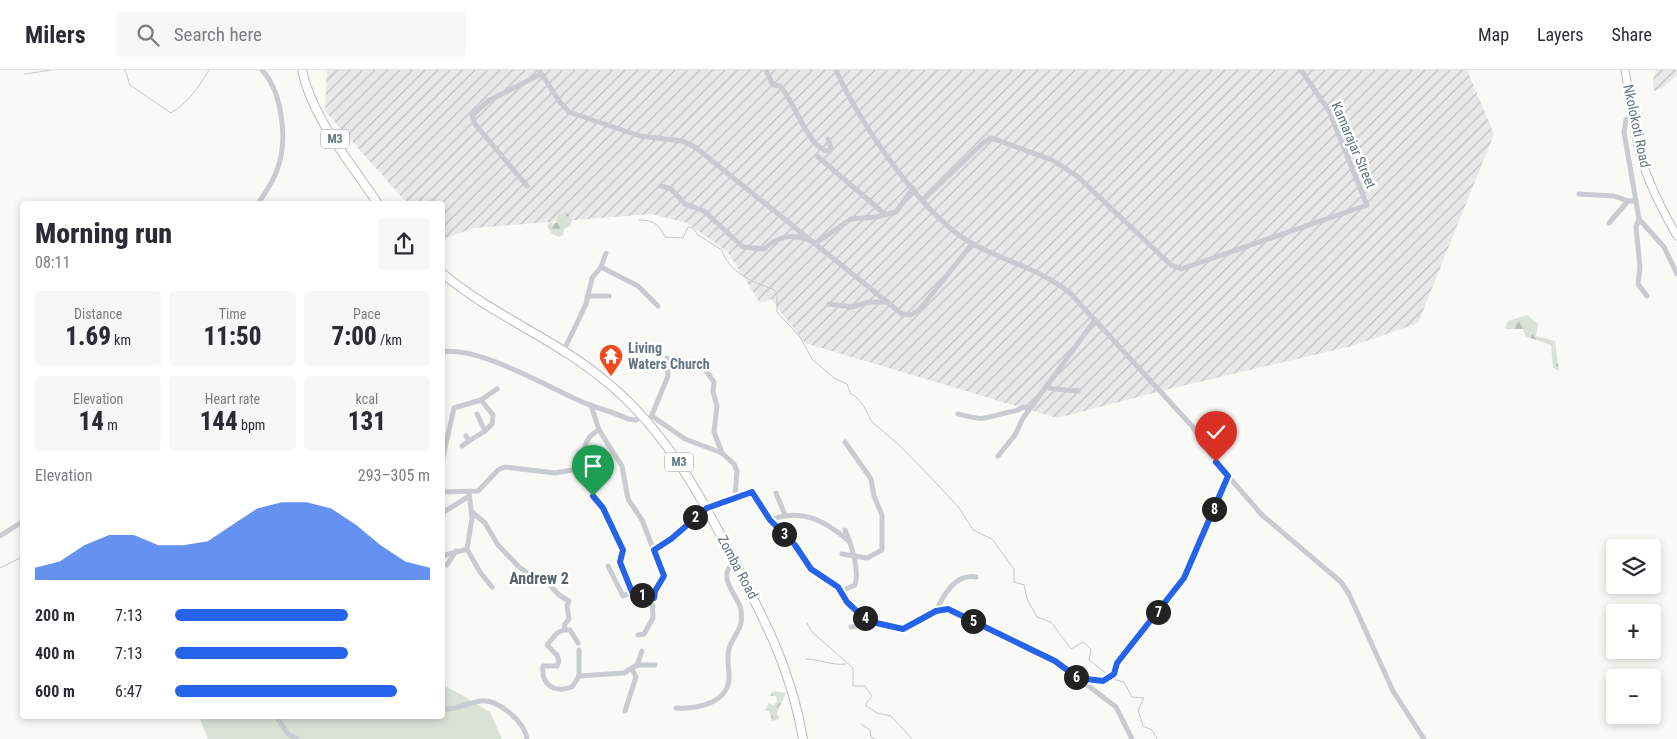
<!DOCTYPE html>
<meta charset="utf-8">
<style>
body{margin:0;font-family:"Roboto Condensed",sans-serif;background:#f7f7f7;color:#2b2b33;height:100vh;display:flex;flex-direction:column;font-size:19px;white-space:nowrap}
*{box-sizing:border-box;margin:0}
p{font-size:16px;color:#7c7c81}
.icon{flex:none;width:28px;height:28px;fill:none;stroke:currentColor;stroke-width:2;stroke-linecap:round;stroke-linejoin:round}
.map{position:relative;flex:1;overflow:hidden}
.details{position:absolute;left:20px;top:131px;width:425px;height:518px;display:flex;flex-direction:column;background:#fff;border-radius:5px;box-shadow:0 2px 8px #0003}
.details>*{flex:none}
.controls{position:absolute;left:1606px;top:469px;display:grid;gap:10px}
.controls a{display:grid;place-items:center;width:55px;height:55px;border-radius:5px;background:#fff;box-shadow:0 2px 8px #0003;font-size:25px}
.pin{position:absolute;display:grid;place-items:center;width:42px;height:42px;color:#fff;margin:-51px -21px;border-radius:50% 50% 50% 0;rotate:-45deg;box-shadow:0 0 5px #0007}
.pin .icon{rotate:45deg}
.km{position:absolute;width:25px;height:25px;margin:-12px;border-radius:50%;background:#222;color:#fff;font-size:14px;line-height:25px;text-align:center}
.round{display:grid;place-items:center;flex:none;width:52px;height:52px;border-radius:5px;background:#f7f7f7}
.summary{display:flex;align-items:center;justify-content:space-between;height:85px;padding:0 15px}
h1{font-size:28px;font-weight:800;line-height:38px}
.figures{display:grid;grid-template-columns:repeat(3,1fr);gap:8px;height:85px;padding:5px 15px}
.figures div{display:grid;align-content:center;border-radius:5px;background:#f7f7f7;text-align:center}
.figures b{font-size:25px;font-weight:800}
.figures small{font-size:14px;font-weight:400}
.figures p{font-size:14px}
.chart{height:140px;padding:10px 15px}
.chart p{display:flex;justify-content:space-between}
.chart svg{width:100%;height:90px;margin-top:5px;fill:#2563eb;opacity:.7}
ul{padding:0 15px;list-style:none;font-size:16px}
li{display:grid;grid-template-columns:80px 60px 1fr;align-items:center;height:38px}
li i{height:12px;border-radius:6px;background:#2563eb}
header{display:flex;align-items:center;gap:30px;box-sizing:border-box;height:70px;padding:0 25px;background:#fff;border-bottom:1px solid #e1e1e2}
header strong{font-size:24px}
nav{display:flex;gap:28px;margin-inline-start:auto;font-size:18px}
.search{width:350px;height:45px;background:#f7f7f7;display:flex;align-items:center;gap:12px;box-sizing:border-box;padding:0 18px;border-radius:5px;color:#7c7c81;font-size:19px}
.map>svg:first-child{display:block}
.industrial{fill:url(#industrial-furrows)}
.grass{fill:#dae1d7}
.forest{fill:url(#forest-firs)}
.park{fill:url(#park-crowns)}
.lines{fill:none;stroke-linecap:round;stroke-linejoin:round}
.stream{stroke:#bdcace;stroke-width:1}
.major-casing{stroke:#b6bcc0;stroke-width:9}
.highway-casing{stroke:#b8bcc0;stroke-width:10}
.minor{stroke:#c8ccd0;stroke-width:5}
.major{stroke:#fff;stroke-width:7}
.highway{stroke:#fff;stroke-width:8}
.route-casing{stroke:#fff;stroke-width:10}
.route{stroke:#2563eb;stroke-width:6}
.labels{text-anchor:middle;stroke-width:5;stroke-linejoin:round;paint-order:stroke}
.shield{fill:#fff;stroke:#909ea9;stroke-width:1}
.shield-label{font-size:12px;font-weight:bold;fill:#617584}
.street-label{font-size:14px;fill:#617584;stroke:#fff}
.poi-label{font-size:14px;font-weight:bold;fill:#617584;stroke:#fff;text-anchor:start}
.quarter-label{font-size:16px;font-weight:bold;fill:#54636e;stroke:#fff}
</style>
<header>
<strong>Milers</strong>
<div class="search"><svg class="icon" aria-label="search" viewBox="0 0 24 24"><circle cx="10" cy="10" r="6"/><path d="M15 15l6 6"/></svg>Search here</div>
<nav><a>Map</a><a>Layers</a><a>Share</a></nav>
</header>
<div class="map">
<svg width="1677" height="669" viewBox="0 0 1677 669">
<defs>
<pattern id="industrial-furrows" width="10" height="10" patternUnits="userSpaceOnUse" patternTransform="scale(1.25)"><rect width="10" height="10" fill="#e7e8e7"/><path d="M-1 1l2-2M0 10L10 0M9 11l2-2" fill="none" stroke="#bfc1c1"/></pattern>
<pattern id="forest-firs" width="22" height="20" patternUnits="userSpaceOnUse" patternTransform="scale(1.25)"><rect width="22" height="20" fill="#dae1d7"/><path d="M5 1l3.5 6h-7zM16 11l3.5 6h-7z" fill="#b4bbb4"/></pattern>
<pattern id="park-crowns" width="20" height="18" patternUnits="userSpaceOnUse" patternTransform="scale(1.25)"><rect width="20" height="18" fill="#dae1d7"/><path d="M2 6a3 3 0 1 1 6 0M12 15a3 3 0 1 1 6 0" fill="none" stroke="#b4bbb4"/></pattern>
</defs>
<rect width="100%" height="100%" fill="#f9f9f6"/>
<g class="industrial">
<path d="M 327,0 L 1467,0 L 1494,64 L 1418,253 L 1352,276 L 1165,320 L 1057,348 L 805,273 L 771,229 L 760,233 L 727,181 L 687,153 L 652,144 L 474,158 L 443,169 L 442,134 L 408,134 L 325,41 Z"/>
<path d="M 1656,0 L 1677,0 L 1677,5 L 1662,18 L 1654,21 L 1653,11 Z"/>
</g>
<path class="grass" d="M 443,616 L 453,620 L 490,642 L 502,669 L 208,669 L 199,646 L 442,646 Z"/>
<g class="forest">
<path d="M 566,141 L 572,150 L 570,156 L 564,159 L 563,165 L 559,167 L 552,164 L 547,156 L 550,152 L 553,154 L 557,152 L 558,143 L 562,144 Z"/>
<path d="M 1527,245 L 1538,254 L 1536,266 L 1555,271 L 1559,301 L 1553,298 L 1551,275 L 1525,266 L 1523,259 L 1505,259 L 1508,251 Z"/>
</g>
<path class="park" d="M 774,621 L 786,623 L 777,643 L 779,649 L 772,651 L 770,642 L 765,640 L 769,633 L 773,635 L 777,632 L 776,626 L 769,626 Z"/>
<g class="lines">
<g class="stream">
<path d="M 125,0 L 130,15 L 171,43 C 189,32 198,18 209,0"/>
<path d="M 25,4 L 51,0"/>
<path d="M 639,150 C 653,150 659,154 665,167 L 683,168 L 688,157 L 693,158 L 698,165 L 722,180 C 728,201 753,213 773,219 L 777,223 L 777,242 L 800,267 L 812,289 L 834,308 L 847,314 L 850,323 L 856,327 L 863,335 L 872,352 L 899,375 L 940,417 L 960,439 L 973,460 L 992,469 L 1014,499 L 1014,512 L 1024,515 L 1027,529 L 1037,547 L 1051,552 L 1071,579 L 1083,572 L 1091,579 L 1089,590 L 1107,604"/>
<path d="M 0,498 L 22,487"/>
<path d="M 807,553 L 812,562 L 853,598 L 853,616 L 865,616 L 872,626 L 865,635 L 877,643 L 891,646 L 912,669"/>
<path d="M 806,589 C 819,589 833,596 846,594"/>
<path d="M 1112,609 L 1124,612 L 1132,627 L 1144,628 L 1138,640 L 1143,656 L 1152,660 L 1157,669"/>
<path d="M 861,654 L 870,660 L 871,667 L 875,669"/>
</g>
<defs>
<path id="major" d="M 1625,0 C 1630,28 1633,57 1640,84 C 1648,113 1662,140 1677,166"/>
<g id="highway">
<path d="M 302,0 C 312,48 351,93 378,134"/>
<path d="M 442,203 C 492,245 553,268 603,309 C 663,357 700,423 734,491 C 766,553 791,599 803,669"/>
</g>
</defs>
<use href="#major" class="major-casing"/>
<use href="#highway" class="highway-casing"/>
<g class="minor">
<path d="M 539,0 L 559,31 L 569,42 L 640,66 L 682,71 L 695,77 L 902,244 L 911,245 L 920,239 L 972,174"/>
<path d="M 766,0 L 773,15 L 780,16 C 794,30 809,81 829,81 L 831,78 L 828,69"/>
<path d="M 836,0 C 859,52 922,145 971,173 C 1003,191 1041,199 1070,223 L 1192,356 L 1216,392 L 1262,445 L 1341,512 L 1349,524 L 1393,621 L 1424,669"/>
<path d="M 1633,43 L 1626,50 L 1624,62 L 1639,149 L 1664,177 L 1677,204"/>
<path d="M 817,86 L 886,145"/>
<path d="M 527,116 L 475,54 L 472,45 L 488,31 L 541,4"/>
<path d="M 661,116 L 671,119 L 685,134 L 704,141 L 743,177 L 764,179 C 781,164 795,163 816,173 L 851,149 L 876,147 L 896,142 L 913,118"/>
<path d="M 1579,124 L 1614,126 L 1628,131 L 1635,131"/>
<path d="M 923,130 L 983,73 L 990,68 L 997,70 L 1052,90 L 1077,106 L 1171,195 L 1181,199 L 1367,135 L 1329,41 L 1301,0"/>
<path d="M 258,134 C 265,123 273,112 277,100 C 288,72 283,23 262,0"/>
<path d="M 1639,149 L 1636,157 L 1640,197 L 1638,214 L 1647,226"/>
<path d="M 1609,153 L 1628,131"/>
<path d="M 601,197 L 606,183"/>
<path d="M 587,226 L 609,226"/>
<path d="M 829,234 L 852,237 L 869,232 L 888,232"/>
<path d="M 564,280 L 586,234 L 592,208 L 601,197 L 638,216 L 658,236"/>
<path d="M 442,282 C 476,275 546,316 578,330 C 594,338 612,341 628,349 L 636,350 L 644,346"/>
<path d="M 702,295 L 714,312 L 713,322 L 717,336 L 714,362 L 722,383"/>
<path d="M 1046,316 L 1053,319 L 1079,321"/>
<path d="M 481,330 L 493,345 L 492,354 L 485,361"/>
<path d="M 591,335 L 599,360 L 622,396 L 628,429 L 642,450 L 664,507 L 652,529 L 653,548 L 644,564 L 638,565"/>
<path d="M 958,344 C 982,350 981,350 1005,343 C 1012,341 1017,342 1023,337 L 1029,339"/>
<path d="M 652,346 L 685,369 L 722,383 L 734,394 L 737,401 L 735,428 L 750,422 L 754,424 L 770,450 L 795,475 L 811,499 L 838,517 L 847,531 L 863,547 L 872,552 L 903,559 L 936,541 L 948,539 L 1055,591 L 1078,608 L 1104,611 L 1114,604 L 1117,593 L 1132,573 L 1184,508 L 1228,406"/>
<path d="M 651,347 L 668,306 L 667,288"/>
<path d="M 466,366 L 469,371 L 485,361 L 477,344"/>
<path d="M 462,376 L 469,371"/>
<path d="M 998,386 L 1015,365 L 1023,348 L 1095,250"/>
<path d="M 442,391 L 454,338 L 481,330 L 497,319"/>
<path d="M 582,403 L 622,477 L 624,482 L 620,492 L 629,518 L 632,522 L 654,528"/>
<path d="M 596,408 C 580,396 579,370 599,360"/>
<path d="M 442,422 L 478,421 L 498,400 L 505,397 L 555,403 L 572,400 L 581,404 L 588,400"/>
<path d="M 469,422 L 472,448 L 467,479 L 480,502 L 492,517"/>
<path d="M 776,423 L 785,445"/>
<path d="M 472,442 L 485,453 L 498,475 L 519,497 L 535,508 L 547,512 L 559,525 L 569,531 L 567,536 L 569,549 L 565,554 L 564,560 L 557,563 L 547,575 L 557,585 L 559,591 L 557,596 L 543,596 C 541,616 555,623 572,617 L 579,606 L 579,580"/>
<path d="M 442,443 L 468,427"/>
<path d="M 770,450 C 802,438 824,450 849,471"/>
<path d="M 0,466 L 22,452"/>
<path d="M 654,480 L 671,469 L 702,441 L 734,427"/>
<path d="M 842,484 L 867,488 L 882,480 L 882,445 L 874,426 L 871,409 L 845,372"/>
<path d="M 442,486 L 467,479"/>
<path d="M 447,495 L 456,481"/>
<path d="M 608,496 L 623,526 L 632,522"/>
<path d="M 841,521 L 855,515 C 860,502 851,473 845,460"/>
<path d="M 936,541 C 943,526 955,503 976,507"/>
<path d="M 851,557 L 857,556 L 863,547"/>
<path d="M 564,560 L 570,560 L 578,573"/>
<path d="M 637,595 L 655,595"/>
<path d="M 579,606 L 624,603 L 637,595 L 642,581"/>
<path d="M 1078,608 L 1116,637 L 1132,669"/>
<path d="M 676,638 C 696,639 726,634 729,610 C 730,600 726,589 729,579 C 733,564 744,561 741,540 C 739,526 714,506 735,492"/>
<path d="M 442,639 C 455,641 469,632 481,631 C 498,629 525,652 527,669"/>
<path d="M 625,641 L 636,607 L 632,599"/>
<path d="M 276,646 L 288,664 L 297,669"/>
</g>
<use href="#major" class="major"/>
<use href="#highway" class="highway"/>
</g>
<g class="lines">
<defs>
<path id="route" d="M 593,426 L 603,438 L 623,480 L 620,492 L 632,522 L 654,528 L 655,521 L 664,506 L 654,480 L 671,469 L 707,438 L 752,422 L 770,450 L 795,475 L 811,499 L 838,517 L 847,532 L 863,547 L 872,552 L 903,559 L 936,541 L 948,539 L 1055,591 L 1078,608 L 1103,611 L 1114,604 L 1117,593 L 1184,508 L 1228,406 L 1216,392"/>
</defs>
<use href="#route" class="route-casing"/>
<use href="#route" class="route"/>
</g>
<defs>
<symbol id="temple-pin" viewBox="-11 -11 22 30"><path d="M0 17L-7.5 6A9.5 9.5 0 1 1 7.5 6Z" fill="#f24a1d" stroke="#fff"/><path d="M0-6L5-2H3V0L6.5 2.5H4V6H1.5V3h-3V6H-4V2.5H-6.5L-3 0V-2H-5Z" fill="#fff"/></symbol>
</defs>
<g fill-rule="evenodd">
<use href="#temple-pin" x="597" y="272" width="28" height="38"/>
</g>
<g class="labels">
<g class="shield">
<rect x="321" y="59.5" width="28" height="19" rx="4"/>
<rect x="665" y="382.5" width="28" height="19" rx="4"/>
</g>
<g class="shield-label">
<text x="335" y="73">M3</text>
<text x="679" y="396">M3</text>
</g>
<g class="street-label">
<text transform="translate(1637 56) rotate(78)" y="5">Nkolokoti Road</text>
<text transform="translate(1354 75) rotate(67)" y="5">Kamarajar Street</text>
<text transform="translate(738 497) rotate(62)" y="5">Zomba Road</text>
</g>
<g class="poi-label">
<text x="628" y="283">Living<tspan x="628" dy="16">Waters Church</tspan></text>
</g>
<g class="quarter-label">
<text x="539" y="514">Andrew 2</text>
</g>
</g>
</svg>
<div class="controls">
<a><svg class="icon" aria-label="layers" viewBox="0 0 24 24"><path d="M12 4l9 5-9 5-9-5zM3 14l9 5 9-5"/></svg></a>
<a>+</a>
<a>−</a>
</div>
<div class="pin" style="left:593px;top:426px;background:#1e9e55"><svg class="icon" aria-label="arrive" viewBox="0 0 24 24"><path d="M6 21V4h12l-3 4 3 4H6"/></svg></div>
<div class="pin" style="left:1216px;top:392px;background:#d93025"><svg class="icon" aria-label="check" viewBox="0 0 24 24"><path d="M5 12l5 5 9-10"/></svg></div>
<b class="km" style="left:642px;top:525px">1</b>
<b class="km" style="left:695px;top:447px">2</b>
<b class="km" style="left:784px;top:464px">3</b>
<b class="km" style="left:865px;top:548px">4</b>
<b class="km" style="left:973px;top:551px">5</b>
<b class="km" style="left:1076px;top:607px">6</b>
<b class="km" style="left:1158px;top:542px">7</b>
<b class="km" style="left:1214px;top:439px">8</b>
<section class="details">
<div class="summary"><div><h1>Morning run</h1><p>08:11</p></div><a class="round"><svg class="icon" aria-label="share" viewBox="0 0 24 24"><path d="M12 15V3M7 8l5-5 5 5M5 13v7h14v-7"/></svg></a></div>
<div class="figures">
<div><p>Distance</p><b>1.69<small> km</small></b></div>
<div><p>Time</p><b>11:50</b></div>
<div><p>Pace</p><b>7:00<small> /km</small></b></div>
</div>
<div class="figures">
<div><p>Elevation</p><b>14<small> m</small></b></div>
<div><p>Heart rate</p><b>144<small> bpm</small></b></div>
<div><p>kcal</p><b>131</b></div>
</div>
<div class="chart"><p><span>Elevation</span>293–305 m</p>
<svg viewBox="0 0 160 44" preserveAspectRatio="none"><path d="M0 44V38L10 35L20 27L30 22L40 22L50 27L60 27L70 25L80 17L90 9L100 6L110 6L120 9L130 17L140 27L150 35L160 38V44z"/></svg>
</div>
<ul>
<li><b>200 m</b>7:13<i style="width:68%"></i></li>
<li><b>400 m</b>7:13<i style="width:68%"></i></li>
<li><b>600 m</b>6:47<i style="width:87%"></i></li>
</ul>
</section>
</div>
